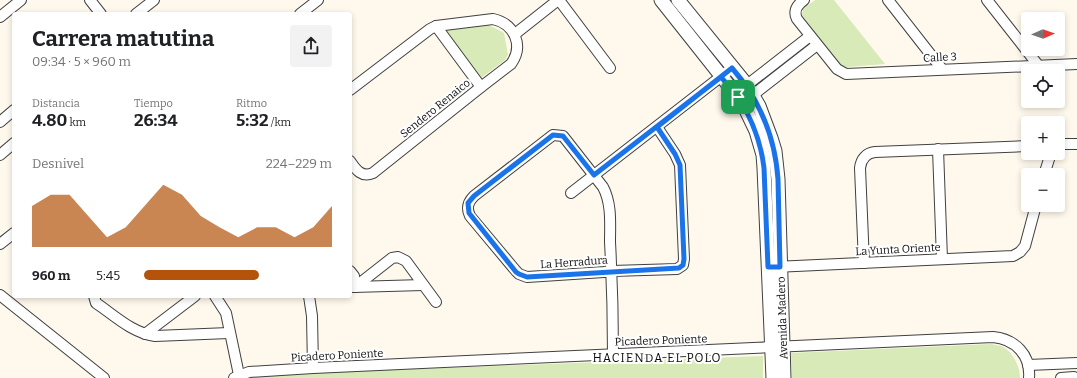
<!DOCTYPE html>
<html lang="es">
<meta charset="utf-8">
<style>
body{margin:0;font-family:Bitter,serif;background:#f2f2f2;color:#202124;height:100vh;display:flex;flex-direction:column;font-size:15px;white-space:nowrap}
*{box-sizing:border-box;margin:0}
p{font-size:13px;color:#757577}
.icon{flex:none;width:22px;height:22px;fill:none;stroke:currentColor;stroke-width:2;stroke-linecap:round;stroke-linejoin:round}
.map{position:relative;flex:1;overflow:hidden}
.drawer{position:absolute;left:12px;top:12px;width:340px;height:286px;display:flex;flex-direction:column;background:#fff;border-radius:4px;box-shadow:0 2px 6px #0003}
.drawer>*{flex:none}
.needle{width:26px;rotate:88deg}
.buttons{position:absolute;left:1021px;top:12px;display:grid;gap:8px}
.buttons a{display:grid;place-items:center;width:44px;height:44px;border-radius:4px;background:#fff;box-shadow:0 2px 6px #0003;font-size:20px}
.pin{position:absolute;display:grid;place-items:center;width:34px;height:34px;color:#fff;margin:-17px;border-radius:8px;box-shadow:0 2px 6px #0006}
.round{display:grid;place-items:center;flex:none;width:42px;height:42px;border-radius:4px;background:#f2f2f2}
.head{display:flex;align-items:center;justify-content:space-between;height:68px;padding:0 20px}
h1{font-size:22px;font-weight:700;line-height:30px}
.figures{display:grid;grid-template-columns:repeat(3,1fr);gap:6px;height:68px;padding:4px 20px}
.figures div{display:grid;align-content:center}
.figures b{font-size:17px;font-weight:700}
.figures small{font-size:11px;font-weight:400}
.figures p{font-size:11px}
.chart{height:112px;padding:8px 20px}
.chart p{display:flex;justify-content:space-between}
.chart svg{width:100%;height:72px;margin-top:4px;fill:#b45309;opacity:.7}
ul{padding:0 20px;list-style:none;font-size:13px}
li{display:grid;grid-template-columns:64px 48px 1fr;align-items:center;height:30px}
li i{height:10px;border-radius:5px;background:#b45309}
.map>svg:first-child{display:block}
.green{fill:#d7eab7}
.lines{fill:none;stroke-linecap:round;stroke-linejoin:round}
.minor-casing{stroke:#404040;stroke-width:12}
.tertiary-casing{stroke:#404040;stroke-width:15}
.minor{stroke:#fff;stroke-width:10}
.tertiary{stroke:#fff;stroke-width:13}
.route-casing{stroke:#fff;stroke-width:8}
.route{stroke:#1a73e8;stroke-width:5}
.labels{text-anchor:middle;stroke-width:4;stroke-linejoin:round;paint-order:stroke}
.street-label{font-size:11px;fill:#0d0d0d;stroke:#fff}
.neighbourhood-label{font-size:12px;letter-spacing:1px;fill:#0d0d0d;stroke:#fff}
</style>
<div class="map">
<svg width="1077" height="378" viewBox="0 0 1077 378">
<rect width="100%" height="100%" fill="#fff9ed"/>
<g class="green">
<path d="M 815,0 L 834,0 L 885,64 L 848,67 L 840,66 L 802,15 L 803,9 Z"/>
<path d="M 488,25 L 497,29 L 504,33 L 508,55 L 505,60 L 481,78 L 446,33 L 448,30 Z"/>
<path d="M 991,344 C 994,345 998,345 1001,346 C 1013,351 1020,367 1020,378 L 792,378 L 791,353 Z"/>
<path d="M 763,356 L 763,378 L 245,378 L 251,375 Z"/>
</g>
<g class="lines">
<defs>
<g id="minor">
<path d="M 90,0 L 101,14"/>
<path d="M 559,0 L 610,68"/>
<path d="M 804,0 C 797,5 793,11 797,19 L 837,69 L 846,74 L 1077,64"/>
<path d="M 888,0 L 942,69"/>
<path d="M 987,0 L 1038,65"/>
<path d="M 136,14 L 154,0"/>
<path d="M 300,14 L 318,0"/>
<path d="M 0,17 L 21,0"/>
<path d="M 436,26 L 481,87"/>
<path d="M 515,34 L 558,0"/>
<path d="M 350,90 L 430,29 L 436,26 L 493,19 C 515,24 524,46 511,64 L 481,87 L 373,173 C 362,178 356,170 350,161"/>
<path d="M 743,90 L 747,85 L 810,36"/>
<path d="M 738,97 L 753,95 L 817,45"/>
<path d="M 0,122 L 14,110"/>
<path d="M 1058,144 L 1077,144"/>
<path d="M 938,149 L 942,259"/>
<path d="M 0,155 L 14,143"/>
<path d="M 1044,175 L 1051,153"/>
<path d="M 571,193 L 732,68"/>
<path d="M 0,244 L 14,233"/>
<path d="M 864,263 L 860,168 C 861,159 866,153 875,152 L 1028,146"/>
<path d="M 774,267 L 1013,256 L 1020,252 L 1025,246 L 1036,205"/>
<path d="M 350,271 L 354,276 L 355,287"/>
<path d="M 353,287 L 423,285"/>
<path d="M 355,287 L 392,258 L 398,257 L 406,261 L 436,302"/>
<path d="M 0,295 L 104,378"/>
<path d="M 94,296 L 96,303 C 114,315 132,333 155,336 L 229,333"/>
<path d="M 215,296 L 226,313 L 239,375"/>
<path d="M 309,296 L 312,316 L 313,368"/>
<path d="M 145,334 L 195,296"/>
<path d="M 613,354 C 613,316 612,279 610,242 C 610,224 612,204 603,187 L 563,136 L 553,135 L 474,196 C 468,202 466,208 470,216 L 516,271 L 519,274 L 527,277 L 604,272 L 612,271 L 677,269 L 683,265 L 684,259 L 680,165 L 675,154 L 657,127"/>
<path d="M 1028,365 L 1077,363"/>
<path d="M 234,378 L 249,372 L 313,368 L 993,337 C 1015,339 1031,355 1029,378"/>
<path d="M 1061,378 L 1074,377"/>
</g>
<g id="tertiary">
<path d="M 661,0 L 730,87 L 745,108 L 756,131 L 763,155 L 764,168 L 773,378"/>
<path d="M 678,0 L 747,85 L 759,106 L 771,138 L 775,151 L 778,179 L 784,378"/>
</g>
</defs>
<use href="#minor" class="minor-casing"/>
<use href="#tertiary" class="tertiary-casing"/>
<use href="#minor" class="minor"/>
<use href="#tertiary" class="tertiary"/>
</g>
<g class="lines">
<defs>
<path id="route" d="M 738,97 L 721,77 L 594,175 L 563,136 L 553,135 L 474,196 L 468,203 L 469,213 L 516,272 L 519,274 L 527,277 L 679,268 L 683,265 L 684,259 L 680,165 L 675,154 L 657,127 L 732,68 C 760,100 775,137 778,179 L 780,267 L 768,267 L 764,168 C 761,142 752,119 738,97"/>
</defs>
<use href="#route" class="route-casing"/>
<use href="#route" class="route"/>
</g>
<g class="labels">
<g class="street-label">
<text transform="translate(940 57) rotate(-3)" y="4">Calle 3</text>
<text transform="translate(435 108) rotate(-39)" y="4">Sendero Renaico</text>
<text transform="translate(898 249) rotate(-3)" y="4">La Yunta Oriente</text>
<text transform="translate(574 262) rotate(-4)" y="4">La Herradura</text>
<text transform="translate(782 318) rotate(-92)" y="4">Avenida Madero</text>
<text transform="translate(661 340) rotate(-2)" y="4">Picadero Poniente</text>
<text transform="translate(337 355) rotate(-3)" y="4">Picadero Poniente</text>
</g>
<g class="neighbourhood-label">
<text x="657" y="362">HACIENDA EL POLO</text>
</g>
</g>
</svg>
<div class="buttons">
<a><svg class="needle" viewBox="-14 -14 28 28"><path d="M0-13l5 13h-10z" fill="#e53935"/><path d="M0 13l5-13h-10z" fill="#757577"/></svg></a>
<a><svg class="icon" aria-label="locate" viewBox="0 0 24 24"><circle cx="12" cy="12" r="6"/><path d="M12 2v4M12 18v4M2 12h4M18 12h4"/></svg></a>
<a>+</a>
<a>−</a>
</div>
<div class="pin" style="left:738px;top:97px;background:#1e9e55"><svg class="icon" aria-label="arrive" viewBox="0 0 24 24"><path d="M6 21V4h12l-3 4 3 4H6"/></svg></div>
<section class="drawer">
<div class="head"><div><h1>Carrera matutina</h1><p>09:34 · 5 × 960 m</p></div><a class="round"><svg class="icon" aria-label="share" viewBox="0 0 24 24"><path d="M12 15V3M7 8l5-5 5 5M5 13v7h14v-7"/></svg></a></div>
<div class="figures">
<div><p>Distancia</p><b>4.80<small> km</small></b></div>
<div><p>Tiempo</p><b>26:34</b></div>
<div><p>Ritmo</p><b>5:32<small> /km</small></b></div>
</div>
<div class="chart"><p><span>Desnivel</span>224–229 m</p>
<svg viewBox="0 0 160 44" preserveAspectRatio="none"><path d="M0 44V19L10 12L20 12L30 25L40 38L50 32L60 19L70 6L80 12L90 25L100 32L110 38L120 32L130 32L140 38L150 32L160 19V44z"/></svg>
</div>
<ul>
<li><b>960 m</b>5:45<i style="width:61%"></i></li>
</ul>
</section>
</div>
